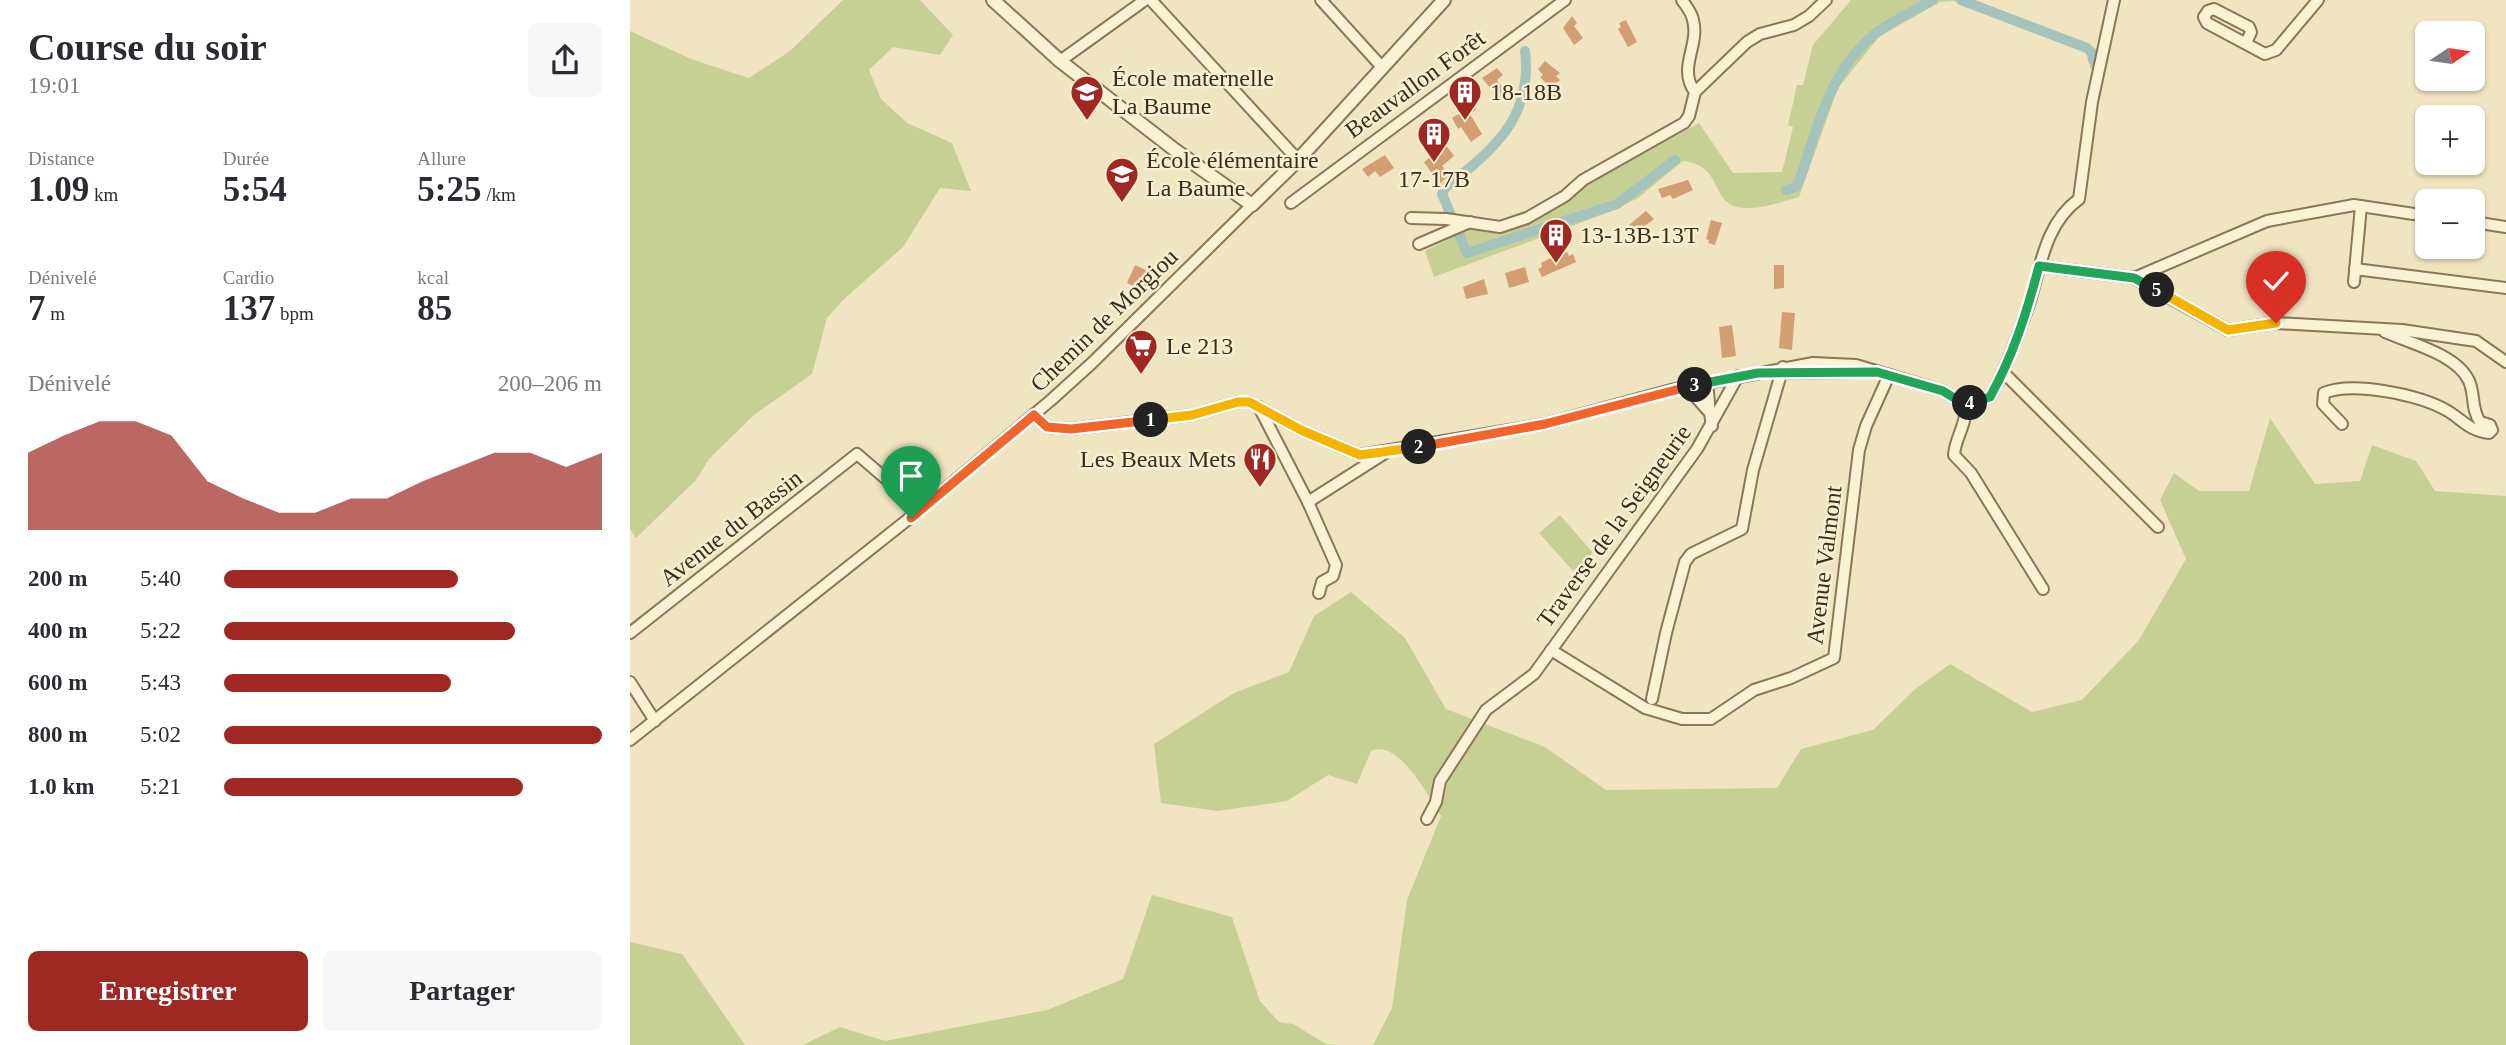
<!DOCTYPE html>
<html lang="fr">
<meta charset="utf-8">
<style>
body{margin:0;font-family:Georgia,serif;background:#f7f7f7;color:#2b2b33;height:100vh;display:flex;flex-direction:column;font-size:26px;white-space:nowrap}
*{box-sizing:border-box;margin:0}
p{font-size:23px;color:#7c7c81}
.icon{flex:none;width:38px;height:38px;fill:none;stroke:currentColor;stroke-width:2;stroke-linecap:round;stroke-linejoin:round}
.map{position:relative;flex:1;overflow:hidden}
.sheet{display:flex;flex-direction:column;background:#fff;width:630px}
.sheet>*{flex:none}
.needle{width:46px;rotate:77deg}
.buttons{position:absolute;left:1785px;top:21px;display:grid;gap:14px}
.buttons a{display:grid;place-items:center;width:70px;height:70px;border-radius:10px;background:#fff;box-shadow:0 2px 5px #0004;font-size:35px}
.pin{position:absolute;display:grid;place-items:center;width:60px;height:60px;color:#fff;margin:-72px -30px;border-radius:50% 50% 50% 0;rotate:-45deg;box-shadow:0 0 7px #0007}
.pin .icon{rotate:45deg}
.km{position:absolute;width:35px;height:35px;margin:-18px;border-radius:50%;background:#222;color:#fff;font-size:19px;line-height:35px;text-align:center}
.round{display:grid;place-items:center;flex:none;width:74px;height:74px;border-radius:10px;background:#f7f7f7}
.summary{display:flex;align-items:center;justify-content:space-between;height:119px;padding:0 28px}
h1{font-size:38px;font-weight:700;line-height:52px}
.metrics{display:grid;grid-template-columns:repeat(3,1fr);gap:10px;height:119px;padding:7px 28px}
.metrics div{display:grid;align-content:center}
.metrics b{font-size:35px;font-weight:700}
.metrics small{font-size:19px;font-weight:400}
.metrics p{font-size:19px}
.chart{height:196px;padding:14px 28px}
.chart p{display:flex;justify-content:space-between}
.chart svg{width:100%;height:126px;margin-top:7px;fill:#9f2823;opacity:.7}
.button{display:flex;gap:14px;margin-top:auto;padding:14px 28px}
.button a{flex:1;height:80px;border-radius:10px;background:#9f2823;color:#fff;font-size:28px;font-weight:700;line-height:80px;text-align:center}
.button a+a{background:#f7f7f7;color:#2b2b33}
ul{padding:0 28px;list-style:none;font-size:23px}
li{display:grid;grid-template-columns:112px 84px 1fr;align-items:center;height:52px}
li i{height:18px;border-radius:9px;background:#9f2823}
main{display:flex;flex:1;min-height:0}
.map>svg:first-child{display:block}
.green{fill:#c6d094}
.lines{fill:none;stroke-linecap:round;stroke-linejoin:round}
.canal{stroke:#a4c3bb;stroke-width:10}
.building{fill:#d29f75}
.minor-casing{stroke:#8c7657;stroke-width:14}
.tertiary-casing{stroke:#8c7657;stroke-width:16}
.minor{stroke:#fbf1d5;stroke-width:10}
.tertiary{stroke:#fbf1d5;stroke-width:12}
.split-1-casing{stroke:#fff;stroke-width:14}
.split-2-casing{stroke:#fff;stroke-width:14}
.split-3-casing{stroke:#fff;stroke-width:14}
.split-4-casing{stroke:#fff;stroke-width:14}
.split-5-casing{stroke:#fff;stroke-width:14}
.split-6-casing{stroke:#fff;stroke-width:14}
.split-1{stroke:#f0652b;stroke-width:9}
.split-2{stroke:#f5b400;stroke-width:9}
.split-3{stroke:#f0652b;stroke-width:9}
.split-4{stroke:#22a559;stroke-width:9}
.split-5{stroke:#22a559;stroke-width:9}
.split-6{stroke:#f5b400;stroke-width:9}
.labels{text-anchor:middle;stroke-width:5;stroke-linejoin:round;paint-order:stroke}
.poi-label{font-size:24px;fill:#3b2c1d;stroke:#f8eed1;text-anchor:start}
.street-label{font-size:24px;fill:#3b2c1d;stroke:#f8eed1}
</style>
<main>
<section class="sheet">
<div class="summary"><div><h1>Course du soir</h1><p>19:01</p></div><a class="round"><svg class="icon" aria-label="share" viewBox="0 0 24 24"><path d="M12 15V3M7 8l5-5 5 5M5 13v7h14v-7"/></svg></a></div>
<div class="metrics">
<div><p>Distance</p><b>1.09<small> km</small></b></div>
<div><p>Durée</p><b>5:54</b></div>
<div><p>Allure</p><b>5:25<small> /km</small></b></div>
</div>
<div class="metrics">
<div><p>Dénivelé</p><b>7<small> m</small></b></div>
<div><p>Cardio</p><b>137<small> bpm</small></b></div>
<div><p>kcal</p><b>85</b></div>
</div>
<div class="chart"><p><span>Dénivelé</span>200–206 m</p>
<svg viewBox="0 0 160 44" preserveAspectRatio="none"><path d="M0 44V17L10 11L20 6L30 6L40 11L50 27L60 33L70 38L80 38L90 33L100 33L110 27L120 22L130 17L140 17L150 22L160 17V44z"/></svg>
</div>
<ul>
<li><b>200 m</b>5:40<i style="width:62%"></i></li>
<li><b>400 m</b>5:22<i style="width:77%"></i></li>
<li><b>600 m</b>5:43<i style="width:60%"></i></li>
<li><b>800 m</b>5:02<i style="width:100%"></i></li>
<li><b>1.0 km</b>5:21<i style="width:79%"></i></li>
</ul>
<div class="button"><a>Enregistrer</a><a>Partager</a></div>
</section>
<div class="map">
<svg width="1876" height="1045" viewBox="0 0 1876 1045">
<rect width="100%" height="100%" fill="#f1e5c1"/>
<g class="green">
<path d="M 213,0 L 290,0 L 323,35 L 310,55 L 263,47 L 239,70 L 251,99 L 277,123 L 322,143 L 341,191 L 310,188 L 273,247 L 213,300 L 197,318 L 182,374 L 124,415 L 79,459 L 66,480 L 6,538 L 0,529 L 0,31 L 61,59 L 119,78 L 160,51 Z"/>
<path d="M 1221,0 L 1339,0 L 1470,51 L 1466,72 L 1460,68 L 1458,52 L 1323,1 L 1310,2 L 1249,37 L 1208,88 L 1169,197 C 1154,201 1136,208 1120,208 C 1076,210 1098,166 1053,161 L 1008,198 L 982,211 L 804,277 L 795,251 L 840,228 L 869,234 L 934,204 L 957,185 L 1069,123 L 1103,173 L 1152,172 L 1163,127 L 1158,125 L 1167,85 L 1173,85 L 1183,45 Z"/>
<path d="M 1640,418 L 1685,484 L 1730,481 L 1742,445 L 1786,461 L 1805,491 L 1876,496 L 1876,1045 L 743,1045 L 762,1008 L 777,900 L 811,816 C 798,796 769,739 741,751 L 727,784 L 698,775 L 657,801 L 587,811 L 531,803 L 524,744 L 604,693 L 659,672 L 684,616 L 721,592 L 775,638 L 816,709 L 915,747 L 976,790 L 1147,788 L 1171,749 L 1243,730 L 1284,690 L 1320,664 L 1402,712 L 1452,700 L 1509,640 L 1556,559 L 1530,500 L 1544,473 L 1569,491 L 1619,491 Z"/>
<path d="M 930,515 L 963,553 L 943,571 L 909,533 Z"/>
<path d="M 522,895 L 602,917 L 630,1001 L 649,1022 L 663,1024 L 696,1044 L 707,1045 L 173,1045 L 210,1027 L 255,1041 L 417,1010 L 493,979 Z"/>
<path d="M 0,942 L 52,954 L 115,1045 L 0,1045 Z"/>
</g>
<g class="lines">
<g class="canal">
<path d="M 1331,0 L 1457,48 L 1462,53 L 1463,60"/>
<path d="M 895,51 C 903,118 863,150 815,188 L 812,194 L 837,253 L 987,204 L 1045,160"/>
<path d="M 1156,190 L 1166,187 L 1171,176 C 1188,124 1201,69 1246,33 C 1263,20 1284,11 1303,0"/>
</g>
</g>
<g class="building">
<path d="M 942,16 L 947,23 L 944,26 L 953,38 L 944,45 L 933,28 Z"/>
<path d="M 996,20 L 1007,42 L 998,47 L 988,29 L 991,27 L 989,23 Z"/>
<path d="M 915,61 L 930,73 L 926,76 L 930,80 L 923,86 L 929,92 L 920,102 L 910,91 L 917,84 L 910,77 L 913,75 L 908,69 Z"/>
<path d="M 867,68 L 873,75 L 867,80 L 877,93 L 869,99 L 852,78 Z"/>
<path d="M 839,99 L 846,110 L 840,114 L 852,134 L 841,142 L 831,127 L 828,129 L 822,118 L 836,109 L 833,103 Z"/>
<path d="M 816,145 L 824,156 L 812,166 L 819,176 L 809,184 L 794,162 Z"/>
<path d="M 755,155 L 764,168 L 750,177 L 745,171 L 738,177 L 732,169 Z"/>
<path d="M 1058,180 L 1063,190 L 1043,199 L 1040,195 L 1032,198 L 1028,189 Z"/>
<path d="M 1016,211 L 1024,219 L 1007,232 L 999,225 Z"/>
<path d="M 1081,220 L 1092,223 L 1085,245 L 1078,243 L 1079,240 L 1076,239 Z"/>
<path d="M 937,252 L 939,256 L 943,254 L 946,262 L 912,277 L 908,269 L 912,267 L 911,263 L 928,254 Z"/>
<path d="M 505,265 L 522,273 L 514,291 L 497,283 Z"/>
<path d="M 1144,265 L 1154,265 L 1154,288 L 1144,289 Z"/>
<path d="M 895,267 L 899,282 L 879,288 L 875,273 Z"/>
<path d="M 854,279 L 858,294 L 836,299 L 833,287 Z"/>
<path d="M 1152,312 L 1165,313 L 1162,350 L 1149,348 Z"/>
<path d="M 1102,325 L 1106,356 L 1092,358 L 1089,327 Z"/>
</g>
<g class="lines">
<defs>
<g id="minor">
<path d="M 521,0 L 668,160"/>
<path d="M 691,0 L 751,66"/>
<path d="M 1052,0 C 1056,6 1062,13 1063,20 C 1070,46 1047,68 1065,92"/>
<path d="M 1616,43 L 1621,32 L 1619,27 L 1584,9 L 1578,11 L 1574,17 L 1577,23 L 1635,54 L 1646,50 L 1688,0"/>
<path d="M 430,61 L 515,0"/>
<path d="M 661,203 L 935,0"/>
<path d="M 781,218 L 816,219 L 870,227 L 897,218 L 935,196 L 953,180 L 1054,123 L 1059,116 L 1065,92 L 1117,42 L 1130,34 L 1164,25 L 1179,16 L 1196,0"/>
<path d="M 1843,222 L 1876,227"/>
<path d="M 789,244 L 840,222"/>
<path d="M 1409,266 L 1504,278 L 1637,221 L 1724,205 L 1797,216"/>
<path d="M 1725,269 L 1876,288"/>
<path d="M 1504,278 L 1598,330 L 1646,323 L 1772,330 L 1846,341 L 1876,362"/>
<path d="M 1724,282 L 1731,206"/>
<path d="M 1149,373 L 1231,372"/>
<path d="M 1374,373 L 1528,527"/>
<path d="M 1077,382 L 1080,413"/>
<path d="M 1057,387 L 1080,413 L 1082,426"/>
<path d="M 1334,404 L 1360,397 C 1377,367 1389,334 1400,301 C 1411,264 1416,223 1449,199 L 1462,102 L 1484,0"/>
<path d="M 629,407 L 678,502 L 706,565 L 703,576 L 692,582 L 689,593"/>
<path d="M 404,415 L 417,427 L 441,429 L 562,415 L 608,402 L 619,402 L 673,431 L 730,455 L 915,424 L 1041,390 L 1183,363 L 1226,365 L 1313,391 L 1334,404 C 1339,422 1325,437 1324,455 L 1341,473 L 1413,589"/>
<path d="M 1712,424 L 1693,404 L 1694,393 C 1724,381 1789,395 1816,410 C 1832,419 1839,431 1859,433 L 1862,430 L 1860,425 L 1850,422 C 1841,409 1845,394 1839,381 C 1827,354 1779,343 1755,332"/>
<path d="M 678,502 L 755,453"/>
<path d="M 0,633 L 227,454 L 291,509"/>
<path d="M 921,650 L 1015,708 L 1052,719 L 1081,719 L 1124,690 L 1161,678 L 1204,658 L 1229,450 L 1236,426 L 1259,375"/>
<path d="M 0,682 L 25,721"/>
<path d="M 1022,699 L 1036,633 L 1055,562 L 1061,554 L 1112,529 L 1123,470 L 1153,367"/>
<path d="M 0,740 L 291,509 L 420,401 L 462,363 L 622,205"/>
<path d="M 797,819 L 806,802 L 810,781 L 856,710 L 904,674 L 1067,449 L 1108,376"/>
</g>
<path id="tertiary" d="M 363,0 L 430,61 L 545,150 L 622,205 L 668,160 L 814,0"/>
</defs>
<use href="#minor" class="minor-casing"/>
<use href="#tertiary" class="tertiary-casing"/>
<use href="#minor" class="minor"/>
<use href="#tertiary" class="tertiary"/>
</g>
<g class="lines">
<defs>
<path id="split-1" d="M 281,518 L 404,415 L 417,427 L 441,429 L 521,420"/>
<path id="split-2" d="M 521,420 L 562,415 L 608,402 L 619,402 L 673,431 L 730,455 L 789,447"/>
<path id="split-3" d="M 789,447 L 915,424 L 1065,385"/>
<path id="split-4" d="M 1065,385 L 1128,373 L 1247,372 L 1313,391 L 1334,404 L 1340,403"/>
<path id="split-5" d="M 1340,403 L 1360,397 C 1383,356 1397,312 1409,266 L 1504,278 L 1527,290"/>
<path id="split-6" d="M 1527,290 L 1598,330 L 1646,323"/>
</defs>
<use href="#split-1" class="split-1-casing"/>
<use href="#split-2" class="split-2-casing"/>
<use href="#split-3" class="split-3-casing"/>
<use href="#split-4" class="split-4-casing"/>
<use href="#split-5" class="split-5-casing"/>
<use href="#split-6" class="split-6-casing"/>
<use href="#split-1" class="split-1"/>
<use href="#split-2" class="split-2"/>
<use href="#split-3" class="split-3"/>
<use href="#split-4" class="split-4"/>
<use href="#split-5" class="split-5"/>
<use href="#split-6" class="split-6"/>
</g>
<defs>
<symbol id="school-pin" viewBox="-11 -11 22 30"><path d="M0 17L-7.5 6A9.5 9.5 0 1 1 7.5 6Z" fill="#9f2823" stroke="#f8eed1"/><path d="M0-5L7-2L0 1L-7-2ZM-4 1L0 2.5L4 1V4Q0 6-4 4Z" fill="#fff"/></symbol>
<symbol id="building-pin" viewBox="-11 -11 22 30"><path d="M0 17L-7.5 6A9.5 9.5 0 1 1 7.5 6Z" fill="#9f2823" stroke="#f8eed1"/><path d="M-4-6H4V6H1V3H-1V6H-4ZM-2.5-4.3h1.7v1.8h-1.7ZM.8-4.3h1.7v1.8H.8ZM-2.5-1h1.7V.8h-1.7ZM.8-1h1.7V.8H.8Z" fill="#fff"/></symbol>
<symbol id="supermarket-pin" viewBox="-11 -11 22 30"><path d="M0 17L-7.5 6A9.5 9.5 0 1 1 7.5 6Z" fill="#9f2823" stroke="#f8eed1"/><path d="M-6-5.5h2.5l.6 2H6L4.5 2H-2.5L-4.4-4H-6ZM-1.5 3.2a1.3 1.3 0 1 0 .1 0ZM3 3.2a1.3 1.3 0 1 0 .1 0Z" fill="#fff"/></symbol>
<symbol id="restaurant-pin" viewBox="-11 -11 22 30"><path d="M0 17L-7.5 6A9.5 9.5 0 1 1 7.5 6Z" fill="#9f2823" stroke="#f8eed1"/><path d="M-5-6h1v4h1v-4h1v4h1v-4h1v5L-1.5 .5V6h-2V.5L-5-1ZM5-6V6H3V1.5H1.5Q1.5-4 5-6Z" fill="#fff"/></symbol>
</defs>
<g fill-rule="evenodd">
<use href="#school-pin" x="438" y="73" width="38" height="52"/>
<use href="#building-pin" x="816" y="73" width="38" height="52"/>
<use href="#building-pin" x="785" y="115" width="38" height="52"/>
<use href="#school-pin" x="473" y="155" width="38" height="52"/>
<use href="#building-pin" x="907" y="216" width="38" height="52"/>
<use href="#supermarket-pin" x="492" y="327" width="38" height="52"/>
<use href="#restaurant-pin" x="611" y="440" width="38" height="52"/>
</g>
<g class="labels">
<g class="poi-label">
<text x="482" y="86">École maternelle<tspan x="482" dy="28">La Baume</tspan></text>
<text x="860" y="100">18-18B</text>
<text x="516" y="168">École élémentaire<tspan x="516" dy="28">La Baume</tspan></text>
<text x="804" y="187" text-anchor="middle">17-17B</text>
<text x="950" y="243">13-13B-13T</text>
<text x="536" y="354">Le 213</text>
<text x="606" y="467" text-anchor="end">Les Beaux Mets</text>
</g>
<g class="street-label">
<text transform="translate(785 84) rotate(-36)" y="8">Beauvallon Forêt</text>
<text transform="translate(474 320) rotate(-44)" y="8">Chemin de Morgiou</text>
<text transform="translate(984 526) rotate(-54)" y="8">Traverse de la Seigneurie</text>
<text transform="translate(101 528) rotate(-38)" y="8">Avenue du Bassin</text>
<text transform="translate(1194 565) rotate(-83)" y="8">Avenue Valmont</text>
</g>
</g>
</svg>
<div class="buttons">
<a><svg class="needle" viewBox="-14 -14 28 28"><path d="M0-13l5 13h-10z" fill="#e53935"/><path d="M0 13l5-13h-10z" fill="#7c7c81"/></svg></a>
<a>+</a>
<a>−</a>
</div>
<div class="pin" style="left:281px;top:518px;background:#1e9e55"><svg class="icon" aria-label="arrive" viewBox="0 0 24 24"><path d="M6 21V4h12l-3 4 3 4H6"/></svg></div>
<div class="pin" style="left:1646px;top:323px;background:#d93025"><svg class="icon" aria-label="check" viewBox="0 0 24 24"><path d="M5 12l5 5 9-10"/></svg></div>
<b class="km" style="left:521px;top:420px">1</b>
<b class="km" style="left:789px;top:447px">2</b>
<b class="km" style="left:1065px;top:385px">3</b>
<b class="km" style="left:1340px;top:403px">4</b>
<b class="km" style="left:1527px;top:290px">5</b>
</div>
</main>
